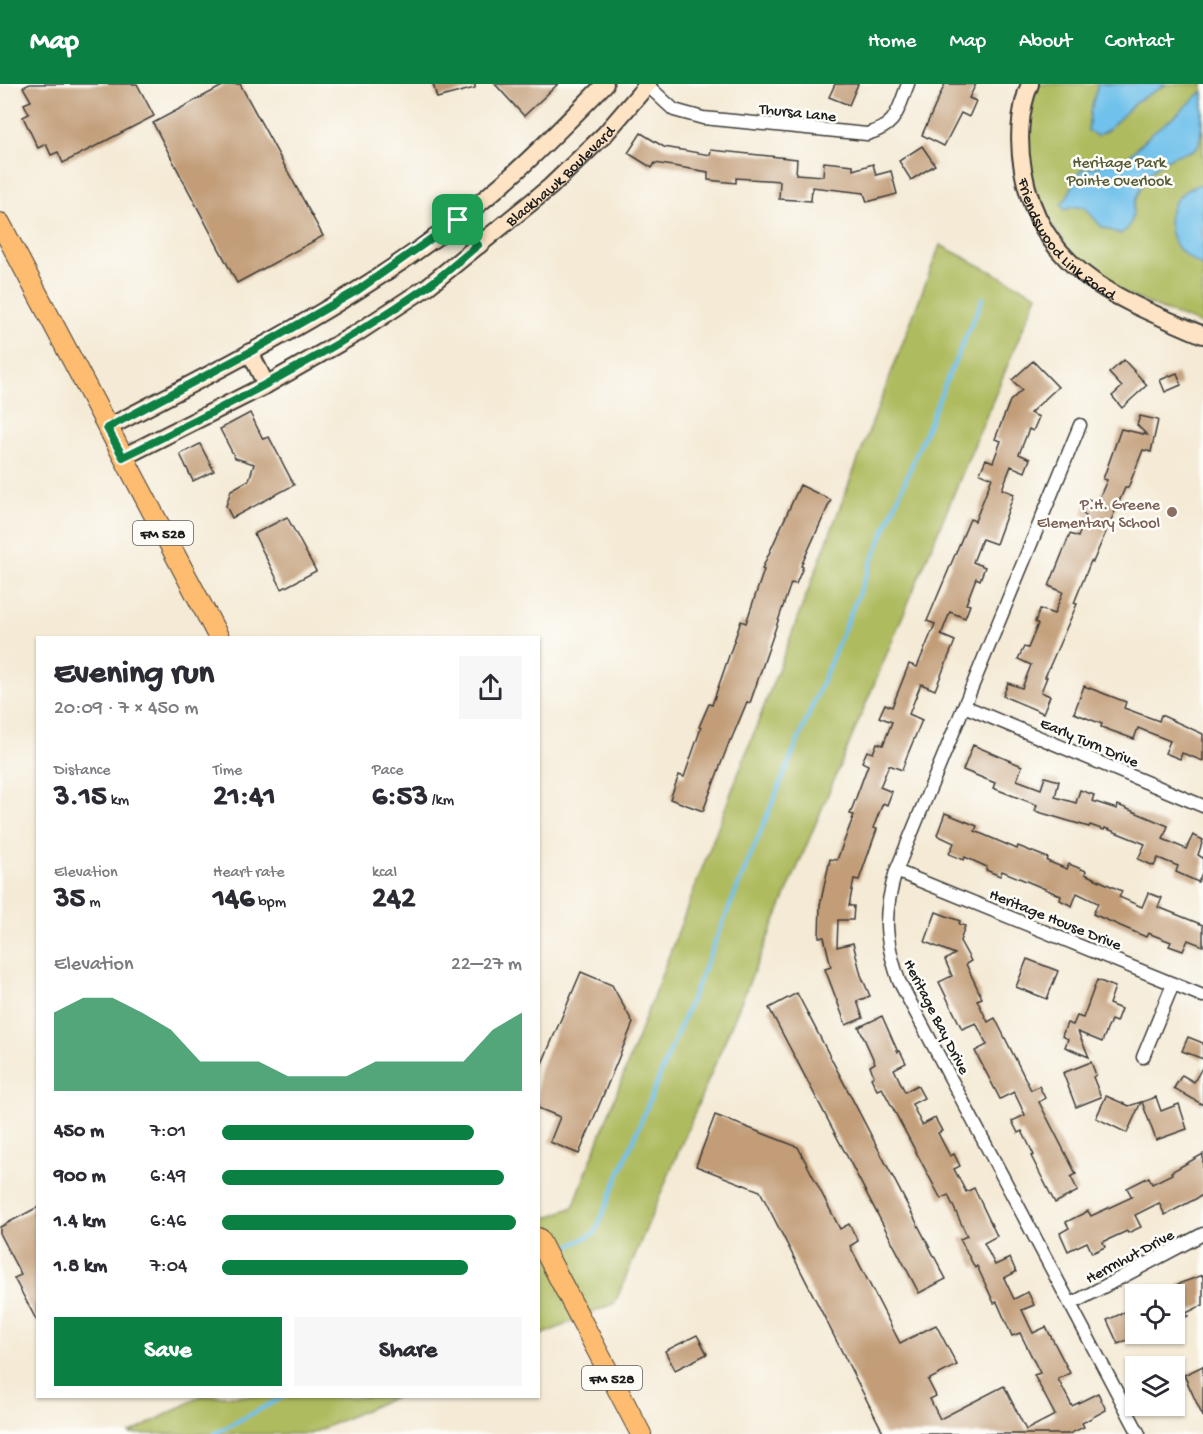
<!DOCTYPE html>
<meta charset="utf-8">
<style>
body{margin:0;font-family:"Gochi Hand",sans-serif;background:#f7f7f7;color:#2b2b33;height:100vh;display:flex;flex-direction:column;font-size:22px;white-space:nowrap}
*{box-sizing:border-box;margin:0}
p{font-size:20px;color:#7c7c81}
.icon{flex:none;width:33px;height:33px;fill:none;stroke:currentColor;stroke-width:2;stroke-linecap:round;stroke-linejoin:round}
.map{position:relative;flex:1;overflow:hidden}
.drawer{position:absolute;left:36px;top:552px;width:504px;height:762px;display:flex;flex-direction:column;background:#fff;border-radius:0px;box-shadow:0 2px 4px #0004}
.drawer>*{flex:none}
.tools{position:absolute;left:1125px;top:1200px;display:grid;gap:12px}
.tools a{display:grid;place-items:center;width:60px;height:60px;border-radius:0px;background:#fff;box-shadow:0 2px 4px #0004;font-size:30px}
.pin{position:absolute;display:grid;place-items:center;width:51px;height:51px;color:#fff;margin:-26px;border-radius:12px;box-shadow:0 3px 9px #0006}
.round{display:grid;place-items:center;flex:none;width:63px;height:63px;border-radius:0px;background:#f7f7f7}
.overview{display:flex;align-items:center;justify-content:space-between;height:102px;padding:0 18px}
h1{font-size:33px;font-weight:700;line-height:45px}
.figures{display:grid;grid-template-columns:repeat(3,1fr);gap:9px;height:102px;padding:6px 18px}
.figures div{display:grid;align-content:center}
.figures b{font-size:30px;font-weight:700}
.figures small{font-size:16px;font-weight:400}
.figures p{font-size:16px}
.chart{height:168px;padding:12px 18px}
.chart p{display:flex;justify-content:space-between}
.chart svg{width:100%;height:108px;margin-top:6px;fill:#0b8043;opacity:.7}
.cta{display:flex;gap:12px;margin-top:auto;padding:12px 18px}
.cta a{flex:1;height:69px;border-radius:0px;background:#0b8043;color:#fff;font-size:24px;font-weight:700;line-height:69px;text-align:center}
.cta a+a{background:#f7f7f7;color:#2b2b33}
ul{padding:0 18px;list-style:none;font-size:20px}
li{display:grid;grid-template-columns:96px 72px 1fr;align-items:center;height:45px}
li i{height:15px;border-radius:8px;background:#0b8043}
header{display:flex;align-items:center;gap:36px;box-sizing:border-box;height:84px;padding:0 30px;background:#0b8043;color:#fff}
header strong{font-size:28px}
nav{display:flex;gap:33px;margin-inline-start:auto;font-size:21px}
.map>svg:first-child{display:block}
.green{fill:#afbb5e;stroke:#666c3d;stroke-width:1.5}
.water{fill:#6fc1eb;stroke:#466e84;stroke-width:1.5}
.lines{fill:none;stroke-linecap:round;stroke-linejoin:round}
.stream{stroke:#6fc1eb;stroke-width:4}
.building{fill:#c29d78}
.street-casing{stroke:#3c3b38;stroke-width:15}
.secondary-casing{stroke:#3c3b38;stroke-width:20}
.primary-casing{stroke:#3c3b38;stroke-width:22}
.street{stroke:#fff;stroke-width:12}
.secondary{stroke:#fee4c5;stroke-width:16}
.primary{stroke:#fdbc6f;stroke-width:20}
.route-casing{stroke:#fff;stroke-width:12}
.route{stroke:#0b8043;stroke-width:8}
.education-dot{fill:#8d6e63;stroke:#fdfcf7;stroke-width:2}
.labels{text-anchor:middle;stroke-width:5;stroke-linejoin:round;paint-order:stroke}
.shield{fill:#fdfcf7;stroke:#605f5e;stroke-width:1.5}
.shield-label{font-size:15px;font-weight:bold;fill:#1c1c1c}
.street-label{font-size:16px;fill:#1c1c1c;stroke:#fdfcf7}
.park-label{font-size:16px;fill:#575c36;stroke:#fdfcf7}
.education-label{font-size:16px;fill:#785e54;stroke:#fdfcf7;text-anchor:end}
</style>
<header>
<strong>Map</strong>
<nav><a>Home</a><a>Map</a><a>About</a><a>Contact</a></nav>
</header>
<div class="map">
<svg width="1203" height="1350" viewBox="0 0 1203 1350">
<rect width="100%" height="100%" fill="#fdfcf7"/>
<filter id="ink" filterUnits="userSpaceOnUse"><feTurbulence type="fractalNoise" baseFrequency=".0167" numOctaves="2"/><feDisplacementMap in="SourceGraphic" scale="12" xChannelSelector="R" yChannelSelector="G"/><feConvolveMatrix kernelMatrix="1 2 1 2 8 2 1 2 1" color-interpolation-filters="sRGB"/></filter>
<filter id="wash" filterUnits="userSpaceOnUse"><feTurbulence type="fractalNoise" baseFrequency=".008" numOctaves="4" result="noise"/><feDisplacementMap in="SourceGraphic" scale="24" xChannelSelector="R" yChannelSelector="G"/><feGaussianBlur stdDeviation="1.35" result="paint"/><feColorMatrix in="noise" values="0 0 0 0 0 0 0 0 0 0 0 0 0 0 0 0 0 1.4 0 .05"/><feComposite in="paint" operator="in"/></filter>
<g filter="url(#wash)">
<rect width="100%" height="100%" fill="#f4ead5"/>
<g class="green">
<path d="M 1039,0 L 1203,0 L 1203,241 C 1176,230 1144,220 1119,206 C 1047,164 1006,80 1039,0 Z"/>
<path d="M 940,161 L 1037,211 L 615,1219 L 539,1252 L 539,1137 L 573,1123 Z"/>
<path d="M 200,1313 L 200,1312 L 395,1313 L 310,1350 L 129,1350 Z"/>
</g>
<g class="water">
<path d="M 1098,0 L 1167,0 L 1137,17 L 1108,46 L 1097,52 L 1088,47 L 1090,29 Z"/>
<path d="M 1203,7 C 1203,24 1203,48 1198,62 C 1193,69 1184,68 1177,71 C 1166,75 1154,83 1147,93 C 1143,100 1137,110 1135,118 C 1131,132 1135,142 1120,150 L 1102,143 L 1084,123 L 1073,123 L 1065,126 L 1061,121 L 1067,113 L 1081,86 L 1127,74 L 1153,48 L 1176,31 Z"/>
<path d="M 1203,100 L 1203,183 C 1195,178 1186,173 1180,166 C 1159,140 1170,106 1203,100 Z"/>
</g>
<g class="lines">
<g class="stream">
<path d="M 554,1170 L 595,1149 L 948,293 L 983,214"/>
<path d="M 214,1350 L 285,1312"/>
</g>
</g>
<g id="blocks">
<g class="building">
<path d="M 30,0 L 137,0 L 154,32 L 63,79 L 58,68 L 51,71 L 46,60 L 38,64 L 23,33 L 29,30 L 24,20 L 31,17 L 23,3 Z"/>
<path d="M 226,0 L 240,0 L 323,152 L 237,199 L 153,39 Z"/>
<path d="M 433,0 L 475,0 L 475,4 L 437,14 Z"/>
<path d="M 495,0 L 558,0 L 524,32 Z"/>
<path d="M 835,0 L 858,0 L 849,21 L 829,13 Z"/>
<path d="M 945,0 L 976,0 L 969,14 L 976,17 L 969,33 L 961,29 L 944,62 L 922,51 Z"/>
<path d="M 641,49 L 664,63 L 710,71 L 711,66 L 797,75 L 796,90 L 823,92 L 824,78 L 853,81 L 853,86 L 873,80 L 876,91 L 891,87 L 897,110 L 867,118 L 864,109 L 812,103 L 811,117 L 779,115 L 780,97 L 736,94 L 736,99 L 708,96 L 708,88 L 655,79 L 652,84 L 628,69 Z"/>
<path d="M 922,62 L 935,81 L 911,96 L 899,77 Z"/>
<path d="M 1124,276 L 1147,301 L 1122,324 L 1112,312 L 1122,303 L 1109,289 Z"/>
<path d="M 1033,277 L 1058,303 L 1030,329 L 1039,333 L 1033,347 L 1029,345 L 1019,370 L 1030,375 L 1025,388 L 1011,382 L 1002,405 L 1014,410 L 996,460 L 982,455 L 973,478 L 985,483 L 980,496 L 976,494 L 966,520 L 970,521 L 965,534 L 950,528 L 941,551 L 955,557 L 935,606 L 921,600 L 909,630 L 922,636 L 907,672 L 902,686 L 889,681 L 880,703 L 892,708 L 887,721 L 883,719 L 873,744 L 877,745 L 859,796 L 854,795 L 849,822 L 854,822 L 853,836 L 838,836 L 837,863 L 853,859 L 861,891 L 870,912 L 857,917 L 863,934 L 846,941 L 825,885 L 831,883 L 824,853 L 819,853 L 820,821 L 830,775 L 837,776 L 854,731 L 850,730 L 868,681 L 862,678 L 867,667 L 873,669 L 877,659 L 883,661 L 892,638 L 879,633 L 885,620 L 892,623 L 909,580 L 917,583 L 935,540 L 927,537 L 970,435 L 975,437 L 992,394 L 980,389 L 986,375 L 993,378 L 1001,357 L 995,355 L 1010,317 L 1022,306 L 1012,296 Z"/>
<path d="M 1177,289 L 1181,301 L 1165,308 L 1160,296 Z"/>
<path d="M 250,329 L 263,355 L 269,353 L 294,401 L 232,434 L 226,422 L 231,406 L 249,396 L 254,380 L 235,374 L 220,345 Z"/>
<path d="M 1140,332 L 1158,336 L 1151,368 L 1143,366 L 1128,404 L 1125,404 L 1093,478 L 1091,477 L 1074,519 L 1077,520 L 1045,593 L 1047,593 L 1041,608 L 1050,612 L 1043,629 L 1003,612 L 1008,599 L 1022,604 L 1031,581 L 1018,575 L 1024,563 L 1028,564 L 1038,540 L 1035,538 L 1040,525 L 1054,530 L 1063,508 L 1049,502 L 1070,450 L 1078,453 L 1086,432 L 1082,429 L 1088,415 L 1097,419 L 1107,396 L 1103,395 L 1121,345 L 1147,351 L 1137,341 Z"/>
<path d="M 200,360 L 214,387 L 193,397 L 180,370 Z"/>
<path d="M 800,401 L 831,416 L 801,482 L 803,483 L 796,500 L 791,499 L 750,619 L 747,618 L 731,656 L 730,656 L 703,727 L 670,715 L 679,691 L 684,693 L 701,644 L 699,643 L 709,620 L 712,621 L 741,537 L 746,539 L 764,486 L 762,485 Z"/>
<path d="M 287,433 L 316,487 L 282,505 L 254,450 Z"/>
<path d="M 1084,602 L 1126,618 L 1124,624 L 1159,637 L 1161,631 L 1203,650 L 1203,677 L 1182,669 L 1180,675 L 1165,669 L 1170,657 L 1138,644 L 1134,655 L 1101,643 L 1102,640 L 1074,629 Z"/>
<path d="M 973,661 L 1022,682 L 1017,696 L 1041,705 L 1045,693 L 1059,697 L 1055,713 L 1076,719 L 1080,706 L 1094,711 L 1092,717 L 1117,725 L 1118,721 L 1168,742 L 1163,755 L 1186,765 L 1193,751 L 1203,756 L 1198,771 L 1203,774 L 1203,787 L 1198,798 L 1176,788 L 1178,782 L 1158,774 L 1154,782 L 1138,775 L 1145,760 L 1105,744 L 1104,746 L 1090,741 L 1089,743 L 1035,727 L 1037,721 L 993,704 L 995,699 L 963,686 Z"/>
<path d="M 945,729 L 977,742 L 975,747 L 1017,765 L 1018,762 L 1048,774 L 1047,777 L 1067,785 L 1069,780 L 1086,787 L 1085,790 L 1122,807 L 1119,813 L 1142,823 L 1148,809 L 1162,814 L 1158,823 L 1203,841 L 1203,862 L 1188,856 L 1183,867 L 1169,862 L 1171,858 L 1148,849 L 1146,853 L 1093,830 L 1098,819 L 1077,809 L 1072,822 L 1060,816 L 1061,812 L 1043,804 L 1002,787 L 1000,792 L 986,786 L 987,783 L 965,773 L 964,776 L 949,770 L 954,759 L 937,751 Z"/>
<path d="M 936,828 L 960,837 L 959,840 L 965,842 L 960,857 L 971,877 L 966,880 L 982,914 L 977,916 L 988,938 L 995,934 L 1031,1006 L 1039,1002 L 1045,1014 L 1039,1018 L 1076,1090 L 1071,1093 L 1078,1107 L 1055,1119 L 1031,1072 L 1034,1071 L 1022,1047 L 1018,1049 L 1012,1037 L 1025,1031 L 1014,1008 L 1000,1015 L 975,967 L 987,961 L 976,939 L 962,945 L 939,898 L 952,892 L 945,876 L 955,870 L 925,858 Z"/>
<path d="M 1027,875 L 1058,887 L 1047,915 L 1016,903 Z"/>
<path d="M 581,888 L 612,901 L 633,939 L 579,1070 L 550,1058 L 560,1033 L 538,1024 L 538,989 Z"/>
<path d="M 1097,896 L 1115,903 L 1109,920 L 1121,925 L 1116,938 L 1111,936 L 1102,958 L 1078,948 L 1089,973 L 1065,963 L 1068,955 L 1062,952 L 1067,939 L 1073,941 L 1077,932 L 1083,934 Z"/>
<path d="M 797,909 L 946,1195 L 919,1209 L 769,924 Z"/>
<path d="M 882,932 L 898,968 L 900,967 L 906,979 L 894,985 L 905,1008 L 917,1001 L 924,1014 L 912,1020 L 922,1041 L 935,1034 L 942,1047 L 938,1049 L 950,1072 L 954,1070 L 960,1082 L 954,1085 L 966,1108 L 974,1104 L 997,1152 L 984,1159 L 995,1181 L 1010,1174 L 1016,1188 L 1004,1194 L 1014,1215 L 1028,1208 L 1034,1221 L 1022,1226 L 1033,1249 L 1046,1243 L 1070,1289 L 1058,1295 L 1072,1322 L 1098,1309 L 1106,1326 L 1082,1339 L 1084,1343 L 1069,1350 L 884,1350 L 760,1107 L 696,1082 L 715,1031 L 798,1063 L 840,1145 L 849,1140 L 858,1157 L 850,1162 L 900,1259 L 936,1241 L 957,1281 L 928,1296 L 936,1312 L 930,1315 L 940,1335 L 1004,1302 L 1026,1346 L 1055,1331 L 1034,1291 L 1040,1289 L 1020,1249 L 1012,1252 L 997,1218 L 994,1219 L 977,1182 L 975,1184 L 960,1155 L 967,1152 L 948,1111 L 941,1115 L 882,1004 L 877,1006 L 871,994 L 874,992 L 870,982 L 875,979 L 859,943 Z"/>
<path d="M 1188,953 L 1203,959 L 1203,975 L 1182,967 Z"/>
<path d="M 1091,978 L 1096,991 L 1093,993 L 1101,1013 L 1076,1023 L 1063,989 Z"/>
<path d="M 1203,982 L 1203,1021 L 1174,1004 L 1182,991 L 1194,998 Z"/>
<path d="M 1106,1012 L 1129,1022 L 1141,1018 L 1127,1049 L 1096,1034 Z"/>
<path d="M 1156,1013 L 1161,1027 L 1179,1020 L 1187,1045 L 1156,1056 L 1142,1018 Z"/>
<path d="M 1203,1070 L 1203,1111 L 1165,1131 L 1159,1119 L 1135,1131 L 1141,1143 L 1128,1149 L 1127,1147 L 1103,1158 L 1105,1163 L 1092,1169 L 1087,1158 L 1068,1167 L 1060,1149 L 1069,1144 L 1066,1138 L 1088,1127 L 1091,1132 L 1132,1113 L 1127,1104 L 1149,1093 L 1152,1100 L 1172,1090 L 1171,1088 Z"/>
<path d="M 38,1123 L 38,1239 L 14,1194 L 21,1191 L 0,1151 L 0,1143 Z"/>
<path d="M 1203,1191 L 1203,1221 L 1186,1229 L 1188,1232 L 1174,1238 L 1174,1214 L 1183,1210 L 1178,1200 Z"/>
<path d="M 1136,1223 L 1136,1252 L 1118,1260 L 1107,1236 Z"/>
<path d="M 697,1251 L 707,1270 L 675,1286 L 665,1267 Z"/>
<path d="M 1203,1282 L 1203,1333 L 1184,1291 Z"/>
</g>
</g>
</g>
<g filter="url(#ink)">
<use href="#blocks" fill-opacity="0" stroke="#3c3b38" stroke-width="1.5"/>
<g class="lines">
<defs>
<g id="street">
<path d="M 646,0 L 674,26 L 703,34 L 867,50 C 898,41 897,27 908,0"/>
<path d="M 1080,341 L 896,787 C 883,831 884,853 899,897 L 1139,1350"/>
<path d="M 964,622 L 1203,722"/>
<path d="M 896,787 L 1203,912"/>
<path d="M 1143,973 L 1173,900"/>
<path d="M 1071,1220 L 1203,1150"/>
</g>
<g id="secondary">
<path id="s1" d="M 1030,0 C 1019,25 1018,60 1023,86 C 1041,188 1118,215 1203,251"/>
<path d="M 458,136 L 479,161"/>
<path d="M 250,268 L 266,301"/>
<path d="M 107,344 C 243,273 385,203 501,101 C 537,70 571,34 605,0"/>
<path id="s2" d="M 123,373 L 266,301 L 357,249 L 427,203 L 550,103 L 605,50 L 648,0"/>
</g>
<g id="primary">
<path d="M 0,139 L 219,554"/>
<path d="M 538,1154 L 641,1350"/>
</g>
</defs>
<use href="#street" class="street-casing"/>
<use href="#secondary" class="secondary-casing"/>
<use href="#primary" class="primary-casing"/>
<use href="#street" class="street"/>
<use href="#secondary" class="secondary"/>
<use href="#primary" class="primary"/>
</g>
</g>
<g class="lines" filter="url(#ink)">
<defs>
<path id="route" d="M 458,136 L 478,161 C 461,175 444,191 425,204 C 330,270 226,322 123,373 L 107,344 L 250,268 L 358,206 Z"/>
</defs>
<use href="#route" class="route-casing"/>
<use href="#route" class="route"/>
</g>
<circle class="education-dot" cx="1172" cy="428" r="6"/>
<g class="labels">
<g class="shield">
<rect x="133" y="437" width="60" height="24" rx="4.5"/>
<rect x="582" y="1282" width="60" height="24" rx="4.5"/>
</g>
<g class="shield-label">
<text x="163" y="454">FM 528</text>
<text x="612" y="1299">FM 528</text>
</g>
<g class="street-label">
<text transform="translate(798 27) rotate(6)" y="6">Thursa Lane</text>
<text dy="6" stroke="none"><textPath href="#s2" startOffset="522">Blackhawk Boulevard</textPath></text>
<text dy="6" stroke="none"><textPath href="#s1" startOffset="172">Friendswood Link Road</textPath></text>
<text transform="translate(1090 657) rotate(23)" y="6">Early Turn Drive</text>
<text transform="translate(1056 834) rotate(22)" y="6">Heritage House Drive</text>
<text transform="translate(938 932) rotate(63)" y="6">Heritage Bay Drive</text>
<text transform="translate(1129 1171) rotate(-28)" y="6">Herrnhut Drive</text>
</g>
<g class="park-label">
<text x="1119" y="83">Heritage Park<tspan x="1119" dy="18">Pointe Overlook</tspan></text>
</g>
<g class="education-label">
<text x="1160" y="425">P.H. Greene<tspan x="1160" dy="18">Elementary School</tspan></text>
</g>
</g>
</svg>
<div class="tools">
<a><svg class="icon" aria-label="locate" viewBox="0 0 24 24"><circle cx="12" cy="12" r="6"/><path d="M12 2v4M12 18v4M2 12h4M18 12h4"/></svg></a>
<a><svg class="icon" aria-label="layers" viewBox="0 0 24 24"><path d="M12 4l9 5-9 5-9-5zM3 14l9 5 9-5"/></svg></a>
</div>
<div class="pin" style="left:458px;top:136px;background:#1e9e55"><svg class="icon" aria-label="arrive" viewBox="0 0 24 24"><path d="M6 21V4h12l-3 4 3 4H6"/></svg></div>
<section class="drawer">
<div class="overview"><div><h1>Evening run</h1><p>20:09 · 7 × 450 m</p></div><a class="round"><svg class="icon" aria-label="share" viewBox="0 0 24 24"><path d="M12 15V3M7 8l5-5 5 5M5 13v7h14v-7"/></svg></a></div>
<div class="figures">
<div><p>Distance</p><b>3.15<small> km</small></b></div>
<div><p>Time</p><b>21:41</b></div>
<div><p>Pace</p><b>6:53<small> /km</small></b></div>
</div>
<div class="figures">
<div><p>Elevation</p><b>35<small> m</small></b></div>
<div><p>Heart rate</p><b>146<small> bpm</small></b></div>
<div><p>kcal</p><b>242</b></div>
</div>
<div class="chart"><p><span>Elevation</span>22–27 m</p>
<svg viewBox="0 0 160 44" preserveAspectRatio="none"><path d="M0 44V12L10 6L20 6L30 12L40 19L50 32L60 32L70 32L80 38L90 38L100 38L110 32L120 32L130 32L140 32L150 19L160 12V44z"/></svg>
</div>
<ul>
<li><b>450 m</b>7:01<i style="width:84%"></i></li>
<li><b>900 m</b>6:49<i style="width:94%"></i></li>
<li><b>1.4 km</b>6:46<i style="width:98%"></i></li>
<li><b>1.8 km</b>7:04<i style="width:82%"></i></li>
</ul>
<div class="cta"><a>Save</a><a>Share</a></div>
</section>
</div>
